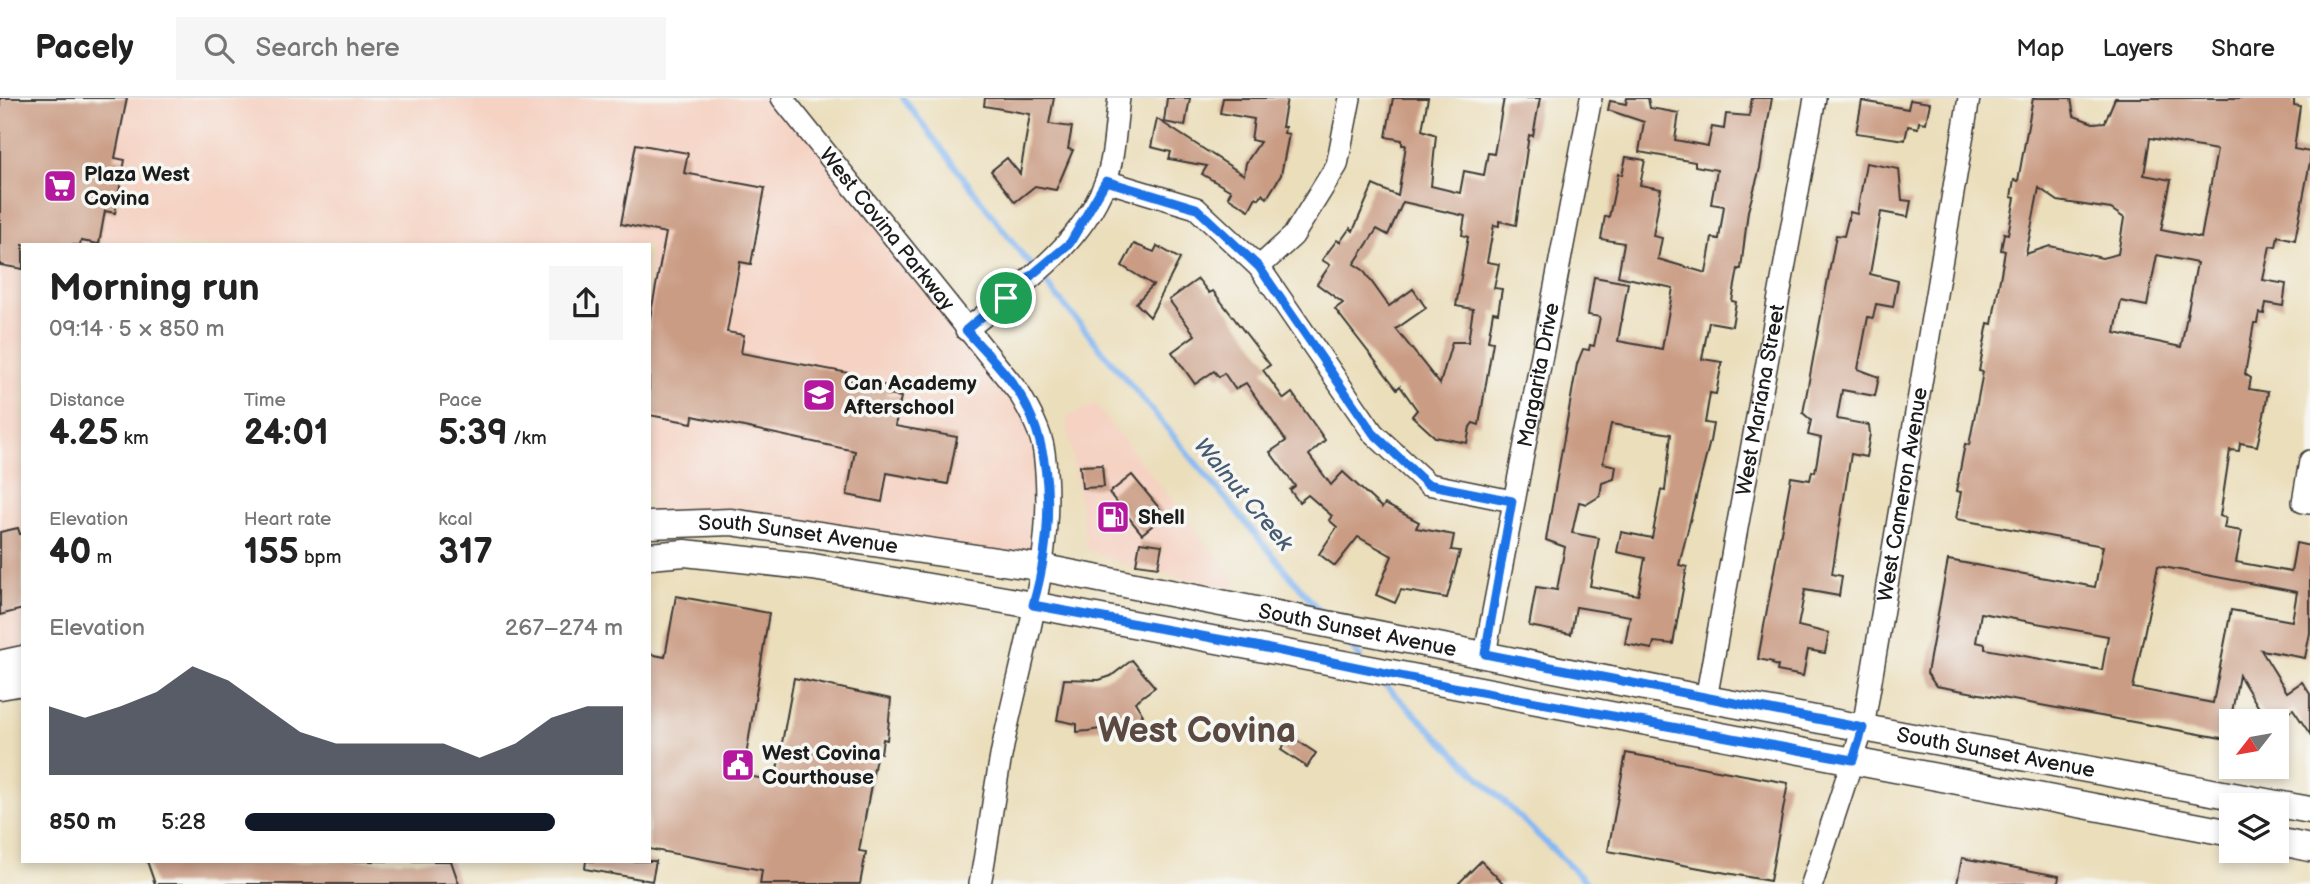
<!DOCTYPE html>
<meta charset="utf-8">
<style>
body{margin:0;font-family:"Balsamiq Sans",sans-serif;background:#f6f6f6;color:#222;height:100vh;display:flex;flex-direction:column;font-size:26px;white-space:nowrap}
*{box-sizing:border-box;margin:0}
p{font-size:23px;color:#767676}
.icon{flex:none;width:38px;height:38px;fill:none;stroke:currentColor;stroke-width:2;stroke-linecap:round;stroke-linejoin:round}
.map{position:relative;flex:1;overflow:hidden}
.panel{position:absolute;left:21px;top:145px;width:630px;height:620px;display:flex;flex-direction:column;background:#fff;border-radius:0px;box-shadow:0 4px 10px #0003}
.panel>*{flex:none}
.needle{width:46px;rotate:239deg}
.controls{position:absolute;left:2219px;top:611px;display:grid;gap:14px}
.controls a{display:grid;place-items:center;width:70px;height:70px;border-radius:0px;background:#fff;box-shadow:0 4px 10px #0003;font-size:35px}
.pin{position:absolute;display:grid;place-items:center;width:60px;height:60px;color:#fff;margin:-30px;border:4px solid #fff;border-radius:50%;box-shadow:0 2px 7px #0007}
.round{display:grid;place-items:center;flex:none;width:74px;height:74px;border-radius:0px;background:#f6f6f6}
.summary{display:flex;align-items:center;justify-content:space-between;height:119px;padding:0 28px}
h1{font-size:38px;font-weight:800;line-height:52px}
.stats{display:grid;grid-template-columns:repeat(3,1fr);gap:10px;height:119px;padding:7px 28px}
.stats div{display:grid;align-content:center}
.stats b{font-size:35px;font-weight:800}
.stats small{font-size:19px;font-weight:400}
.stats p{font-size:19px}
.chart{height:196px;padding:14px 28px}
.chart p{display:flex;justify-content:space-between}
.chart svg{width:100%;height:126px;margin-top:7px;fill:#111827;opacity:.7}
ul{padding:0 28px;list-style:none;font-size:23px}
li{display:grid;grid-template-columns:112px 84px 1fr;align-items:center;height:52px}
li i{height:18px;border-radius:9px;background:#111827}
header{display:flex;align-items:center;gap:42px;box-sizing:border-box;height:98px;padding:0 35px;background:#fff;border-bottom:2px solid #e0e0e0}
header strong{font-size:33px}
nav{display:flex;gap:38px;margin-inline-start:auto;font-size:24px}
.search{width:490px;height:63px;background:#f6f6f6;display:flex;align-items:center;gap:18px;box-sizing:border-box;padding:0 24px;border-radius:0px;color:#767676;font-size:26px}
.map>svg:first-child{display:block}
.built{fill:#f5d2c2}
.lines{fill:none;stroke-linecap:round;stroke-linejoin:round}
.stream{stroke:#85b8f2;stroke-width:6}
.building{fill:#ca9c84;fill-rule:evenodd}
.minor-casing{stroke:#3b3934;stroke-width:24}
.major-casing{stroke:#3b3934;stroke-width:29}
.minor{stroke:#fff;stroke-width:21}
.major{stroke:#fff;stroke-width:26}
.route-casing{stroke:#fff;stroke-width:14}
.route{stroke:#1a73e8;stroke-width:9}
.labels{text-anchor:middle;stroke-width:7;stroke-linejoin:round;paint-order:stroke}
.poi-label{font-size:21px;font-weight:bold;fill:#1c1c1c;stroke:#f6f6f2;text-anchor:start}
.street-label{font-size:21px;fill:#1c1c1c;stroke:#f6f6f2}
.water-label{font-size:23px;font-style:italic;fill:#465a72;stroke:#f6f6f2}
.town-label{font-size:35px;font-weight:bold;fill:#594940;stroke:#f6f6f2}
</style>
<header>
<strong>Pacely</strong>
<div class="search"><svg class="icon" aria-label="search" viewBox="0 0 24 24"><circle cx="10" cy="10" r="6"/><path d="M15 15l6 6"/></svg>Search here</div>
<nav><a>Map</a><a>Layers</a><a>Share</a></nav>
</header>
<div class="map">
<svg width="2310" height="786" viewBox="0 0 2310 786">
<rect width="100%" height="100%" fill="#f6f6f2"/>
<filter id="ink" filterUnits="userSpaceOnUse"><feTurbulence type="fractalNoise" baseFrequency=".0143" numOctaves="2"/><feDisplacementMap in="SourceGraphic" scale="14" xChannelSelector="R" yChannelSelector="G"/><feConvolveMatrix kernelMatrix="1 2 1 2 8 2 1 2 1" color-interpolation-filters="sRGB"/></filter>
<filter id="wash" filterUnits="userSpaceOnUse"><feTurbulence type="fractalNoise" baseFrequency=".00686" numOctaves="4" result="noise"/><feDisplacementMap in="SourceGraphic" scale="28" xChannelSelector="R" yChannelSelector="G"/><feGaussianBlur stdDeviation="1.57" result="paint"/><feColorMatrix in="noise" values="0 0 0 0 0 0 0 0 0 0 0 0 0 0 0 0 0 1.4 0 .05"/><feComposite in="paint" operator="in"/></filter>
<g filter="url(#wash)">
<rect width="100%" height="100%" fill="#ebdebb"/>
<g class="built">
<path d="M 0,0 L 782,0 L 1031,316 L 1044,470 L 649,427 L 649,147 L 23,147 L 23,561 L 0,567 Z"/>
<path d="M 1095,306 L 1236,483 L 1231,491 L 1121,465 L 1087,452 L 1066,320 Z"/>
</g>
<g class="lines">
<g class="stream">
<path d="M 903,0 L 1020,154 L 1321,515"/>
<path d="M 1342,539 L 1360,559"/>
<path d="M 1381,583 L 1588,786"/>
</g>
</g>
<g id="blocks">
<g class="building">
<path d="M 0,0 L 127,0 L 115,60 L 125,62 L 115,115 L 105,113 L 99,146 L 81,143 L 80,147 L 23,147 L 23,171 L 0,167 Z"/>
<path d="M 985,0 L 1054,0 L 1049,26 L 1072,29 L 1068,51 L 1073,52 L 1056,92 L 1035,88 L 1015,104 L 991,73 L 1007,60 L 1020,76 L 1030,16 L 984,8 Z"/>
<path d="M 1167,0 L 1190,0 L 1185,28 L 1164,24 Z"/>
<path d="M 1223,0 L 1287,0 L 1282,29 L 1285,29 L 1284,35 L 1289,36 L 1281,77 L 1267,100 L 1262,96 L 1259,101 L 1256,99 L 1249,112 L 1228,99 L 1231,93 L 1202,76 L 1207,68 L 1169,61 L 1171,54 L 1151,49 L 1157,21 L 1244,77 L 1246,65 L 1260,44 L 1251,42 L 1254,21 L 1220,15 Z"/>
<path d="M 1393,0 L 1428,0 L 1422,32 L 1436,37 L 1431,88 L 1460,95 L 1464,73 L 1484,77 L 1488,55 L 1494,56 L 1504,0 L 1540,0 L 1533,38 L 1529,37 L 1516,127 L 1499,123 L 1499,128 L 1494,127 L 1487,164 L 1499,166 L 1494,190 L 1502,191 L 1498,215 L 1493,214 L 1488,243 L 1493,244 L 1479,327 L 1473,325 L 1470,329 L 1467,345 L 1435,339 L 1412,318 L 1417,312 L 1400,288 L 1397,291 L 1335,211 L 1343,205 L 1317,186 L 1330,167 L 1322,162 L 1337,142 L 1340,144 L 1350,130 L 1353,133 L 1373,87 L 1398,98 L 1406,47 L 1402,47 L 1402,42 L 1386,39 ZM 1403,104 L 1465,118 L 1462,137 L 1468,139 L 1456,208 L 1473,211 L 1468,244 L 1452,244 L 1440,286 L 1396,231 L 1426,210 L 1413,191 L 1389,208 L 1363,172 L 1354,166 L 1377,131 L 1388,137 Z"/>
<path d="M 1627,0 L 1648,0 L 1650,10 L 1679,15 L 1675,42 L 1708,48 L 1712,29 L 1724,31 L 1726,16 L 1749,18 L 1752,0 L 1772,0 L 1760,70 L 1748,113 L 1741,171 L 1738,171 L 1732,203 L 1736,204 L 1732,228 L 1709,224 L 1702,261 L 1722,264 L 1716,296 L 1710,295 L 1705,325 L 1713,326 L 1710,343 L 1679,467 L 1687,469 L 1673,546 L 1654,544 L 1652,551 L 1625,546 L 1630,518 L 1576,509 L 1571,536 L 1529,528 L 1536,489 L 1557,492 L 1565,449 L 1546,442 L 1577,266 L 1583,251 L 1589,252 L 1590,247 L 1594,248 L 1600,219 L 1588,217 L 1594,179 L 1628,185 L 1618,243 L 1662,251 L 1673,190 L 1618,178 L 1624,145 L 1601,141 L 1605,118 L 1609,119 L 1618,76 L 1622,77 L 1626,59 L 1645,62 L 1640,87 L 1661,91 L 1653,138 L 1662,140 L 1658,161 L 1706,175 L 1712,140 L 1719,141 L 1724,108 L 1711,106 L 1717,72 L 1695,68 L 1695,64 L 1639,54 L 1644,24 L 1608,12 L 1610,3 L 1626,6 ZM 1611,326 L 1671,336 L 1665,393 L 1661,392 L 1652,440 L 1621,434 L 1617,454 L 1645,460 L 1638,497 L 1590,488 L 1599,440 L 1572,435 L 1579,404 L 1587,406 L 1600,398 L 1602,385 L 1614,381 L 1616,368 L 1603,365 Z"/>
<path d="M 2033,0 L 2071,0 L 2074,18 L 2093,25 L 2105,24 L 2115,0 L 2294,0 L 2294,7 L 2300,8 L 2294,51 L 2310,54 L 2310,64 L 2295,142 L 2278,138 L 2276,149 L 2270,148 L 2263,182 L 2286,186 L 2283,208 L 2266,205 L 2264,216 L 2259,215 L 2257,225 L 2254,225 L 2245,276 L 2251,280 L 2249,291 L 2268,294 L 2264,317 L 2257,348 L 2240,345 L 2239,353 L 2230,352 L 2220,418 L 2226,420 L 2224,430 L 2242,433 L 2236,464 L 2291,474 L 2296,445 L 2310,448 L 2310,535 L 2305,560 L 2261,552 L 2287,594 L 2302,584 L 2310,596 L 2310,636 L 2293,611 L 2273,623 L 2267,623 L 2239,577 L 2227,641 L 1936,588 L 1927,575 L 1948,462 L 2095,489 L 2103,448 L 1956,421 L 1961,394 L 1956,393 L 1965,346 L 1969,347 L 1983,274 L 1979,273 L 1988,225 L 1992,226 L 2005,153 L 2001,152 L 2004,135 L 2008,136 L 2015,100 L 2011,99 L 2014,82 L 2018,83 ZM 2150,40 L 2217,52 L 2201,140 L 2161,132 L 2171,82 L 2144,77 ZM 2039,90 L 2058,103 L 2111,111 L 2124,120 L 2118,156 L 2102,160 L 2050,148 L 2026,156 ZM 2157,157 L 2197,165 L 2181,249 L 2115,235 L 2121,203 L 2147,208 ZM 2158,468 L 2297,494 L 2292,523 L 2231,512 L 2213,605 L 2133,590 ZM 1981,515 L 2108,538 L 2102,572 L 1985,551 L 1985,546 L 1976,544 Z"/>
<path d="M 1910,2 L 1930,5 L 1926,25 L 1919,24 L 1918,30 L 1908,28 L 1905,42 L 1856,35 L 1862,3 L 1908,11 Z"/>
<path d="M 636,46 L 688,55 L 684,75 L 765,90 L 751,166 L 740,164 L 727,234 L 744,237 L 741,255 L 849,275 L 848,281 L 888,288 L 887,297 L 901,299 L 895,328 L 957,339 L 948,386 L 887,375 L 882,404 L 847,397 L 855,353 L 693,318 L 692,325 L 649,317 L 649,225 L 666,135 L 621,126 Z"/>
<path d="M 1866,65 L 1899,71 L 1902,102 L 1911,103 L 1908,119 L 1881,114 L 1870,176 L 1898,183 L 1893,209 L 1876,206 L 1873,220 L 1868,219 L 1858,271 L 1879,279 L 1875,298 L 1842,292 L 1837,321 L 1869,327 L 1870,336 L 1866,359 L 1851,356 L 1832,476 L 1842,478 L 1839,498 L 1805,492 L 1798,528 L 1829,535 L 1825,555 L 1808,552 L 1803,578 L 1777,573 L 1778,568 L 1772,566 L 1773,564 L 1758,561 L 1791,379 L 1810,382 L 1812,373 L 1815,374 L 1821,340 L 1808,337 L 1811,322 L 1803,315 L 1836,137 L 1844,138 L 1850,114 L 1857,116 Z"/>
<path d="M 1134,146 L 1154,154 L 1157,148 L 1180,161 L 1150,219 L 1136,205 L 1153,187 L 1122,168 Z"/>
<path d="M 1198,181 L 1209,195 L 1213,193 L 1270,267 L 1263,272 L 1284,301 L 1292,295 L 1325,342 L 1309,357 L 1331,387 L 1343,374 L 1382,410 L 1385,406 L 1419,424 L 1416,430 L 1454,437 L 1451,452 L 1460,453 L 1447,500 L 1401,492 L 1395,505 L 1376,497 L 1392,458 L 1358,439 L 1335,468 L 1319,456 L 1337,429 L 1329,422 L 1332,418 L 1308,397 L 1299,404 L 1290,392 L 1295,388 L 1270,354 L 1286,343 L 1246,285 L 1235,291 L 1224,275 L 1219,279 L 1214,273 L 1195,286 L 1172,254 L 1195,237 L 1169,202 Z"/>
<path d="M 1102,367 L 1104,389 L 1082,390 L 1080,368 Z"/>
<path d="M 1132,377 L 1165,417 L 1142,436 L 1109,395 Z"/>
<path d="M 18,430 L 20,436 L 23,436 L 23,511 L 0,517 L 0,434 Z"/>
<path d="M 1140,444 L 1162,447 L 1158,469 L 1136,466 Z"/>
<path d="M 676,498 L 769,515 L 743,677 L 775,683 L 794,580 L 891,601 L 887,642 L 883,641 L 881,655 L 877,654 L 859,753 L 866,754 L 860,786 L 760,786 L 762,772 L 649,751 L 649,556 L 665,559 Z"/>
<path d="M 1132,562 L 1155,589 L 1135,604 L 1143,617 L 1118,628 L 1088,633 L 1077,634 L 1077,626 L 1057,622 L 1064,581 L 1099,582 L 1111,578 Z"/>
<path d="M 1290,638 L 1316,655 L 1307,669 L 1281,652 Z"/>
<path d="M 1626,655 L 1788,685 L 1770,783 L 1608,753 Z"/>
<path d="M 1962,760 L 2059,778 L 2058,786 L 1957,786 Z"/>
<path d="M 147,763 L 451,763 L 459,786 L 155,786 Z"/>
<path d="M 586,763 L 656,763 L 652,783 L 585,771 Z"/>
<path d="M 1481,763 L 1504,786 L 1458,786 Z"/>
</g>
</g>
</g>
<g filter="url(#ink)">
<use href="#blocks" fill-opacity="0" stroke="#3b3934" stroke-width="2"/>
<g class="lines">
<defs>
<g id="minor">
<path id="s1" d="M 782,0 L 1019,295 C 1029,312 1041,333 1044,354 C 1057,452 1024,548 1004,643 C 994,691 989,738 980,786"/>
<path d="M 1106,83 L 1196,110 L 1259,169 L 1373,335 L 1428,386 L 1512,403"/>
<path d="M 1259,169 L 1293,138 L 1337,67 L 1350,0"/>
<path d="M 966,232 C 1018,190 1080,149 1105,85 C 1115,60 1115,27 1119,0"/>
<path d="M 2310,363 L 2303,404 L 2310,405"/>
<path id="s2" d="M 1485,556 L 1591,0"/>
<path id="s3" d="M 1706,601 L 1815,0"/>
<path id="s4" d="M 1812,786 L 1863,630 L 1969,0"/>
</g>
<g id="major">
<path id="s5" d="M 649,427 L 731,424 L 1044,470 L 1706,601 L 2310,712"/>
<path d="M 649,458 L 685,455 L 813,469 L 1033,507 L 2231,735"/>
<path d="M 0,566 L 23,561"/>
<path d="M 0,588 L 23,584"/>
<path d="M 2277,743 L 2310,750"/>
</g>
</defs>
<use href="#minor" class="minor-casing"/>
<use href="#major" class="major-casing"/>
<use href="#minor" class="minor"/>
<use href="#major" class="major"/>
</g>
</g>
<g class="lines" filter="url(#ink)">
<defs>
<path id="route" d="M 1106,83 L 1196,110 L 1259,169 L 1373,335 L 1427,386 L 1512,403 L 1485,556 L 1863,630 L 1853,662 L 1448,588 L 1256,548 L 1033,507 C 1052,441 1057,359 1021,298 C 1007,274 984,253 966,232 L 1070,145 Z"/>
</defs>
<use href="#route" class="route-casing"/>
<use href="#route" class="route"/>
</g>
<defs>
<symbol id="supermarket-square" viewBox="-11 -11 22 22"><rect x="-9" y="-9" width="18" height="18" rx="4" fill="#b5179e" stroke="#f6f6f2"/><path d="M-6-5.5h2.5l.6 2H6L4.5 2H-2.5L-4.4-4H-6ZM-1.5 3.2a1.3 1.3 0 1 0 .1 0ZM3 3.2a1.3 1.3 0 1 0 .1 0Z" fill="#fff"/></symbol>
<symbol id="school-square" viewBox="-11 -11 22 22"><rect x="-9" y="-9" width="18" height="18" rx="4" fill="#b5179e" stroke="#f6f6f2"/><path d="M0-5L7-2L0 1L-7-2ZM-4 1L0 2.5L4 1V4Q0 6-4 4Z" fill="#fff"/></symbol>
<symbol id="fuel-square" viewBox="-11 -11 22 22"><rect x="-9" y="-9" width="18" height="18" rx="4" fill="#b5179e" stroke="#f6f6f2"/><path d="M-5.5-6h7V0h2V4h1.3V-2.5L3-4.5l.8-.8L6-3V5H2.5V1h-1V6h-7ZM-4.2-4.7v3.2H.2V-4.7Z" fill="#fff"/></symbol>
<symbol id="civic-square" viewBox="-11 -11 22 22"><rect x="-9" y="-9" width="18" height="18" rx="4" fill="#b5179e" stroke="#f6f6f2"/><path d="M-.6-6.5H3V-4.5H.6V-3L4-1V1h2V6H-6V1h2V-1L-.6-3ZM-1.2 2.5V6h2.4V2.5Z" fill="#fff"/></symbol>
</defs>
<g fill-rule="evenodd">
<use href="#supermarket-square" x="41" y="69" width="38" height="38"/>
<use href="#school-square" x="800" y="278" width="38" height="38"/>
<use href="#fuel-square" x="1094" y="400" width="38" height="38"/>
<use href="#civic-square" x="719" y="648" width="38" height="38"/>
</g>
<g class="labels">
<g class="poi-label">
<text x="84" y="83">Plaza West<tspan x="84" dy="24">Covina</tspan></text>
<text x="844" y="292">Can Academy<tspan x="844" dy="24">Afterschool</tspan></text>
<text x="1138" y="426">Shell</text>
<text x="762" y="662">West Covina<tspan x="762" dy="24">Courthouse</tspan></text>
</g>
<g class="street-label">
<text dy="7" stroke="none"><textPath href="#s1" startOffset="168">West Covina Parkway</textPath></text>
<text dy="7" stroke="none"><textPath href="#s2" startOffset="284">Margarita Drive</textPath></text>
<text dy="7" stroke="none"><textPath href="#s3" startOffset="304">West Mariana Street</textPath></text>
<text dy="7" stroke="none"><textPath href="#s4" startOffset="401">West Cameron Avenue</textPath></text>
<text dy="7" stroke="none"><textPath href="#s5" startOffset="150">South Sunset Avenue</textPath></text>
<text dy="7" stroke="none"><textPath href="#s5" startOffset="718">South Sunset Avenue</textPath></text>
<text dy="7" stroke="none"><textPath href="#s5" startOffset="1368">South Sunset Avenue</textPath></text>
</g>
<g class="water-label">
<text transform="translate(1244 396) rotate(50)" y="8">Walnut Creek</text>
</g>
<g class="town-label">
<text x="1197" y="644">West Covina</text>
</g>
</g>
</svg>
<div class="controls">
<a><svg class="needle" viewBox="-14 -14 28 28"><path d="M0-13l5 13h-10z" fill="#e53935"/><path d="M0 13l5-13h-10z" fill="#767676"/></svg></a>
<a><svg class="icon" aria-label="layers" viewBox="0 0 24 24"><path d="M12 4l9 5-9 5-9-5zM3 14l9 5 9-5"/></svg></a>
</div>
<div class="pin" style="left:1006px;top:200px;background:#1e9e55"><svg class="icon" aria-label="arrive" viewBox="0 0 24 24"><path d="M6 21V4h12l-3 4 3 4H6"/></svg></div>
<section class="panel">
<div class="summary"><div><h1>Morning run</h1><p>09:14 · 5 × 850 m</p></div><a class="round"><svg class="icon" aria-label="share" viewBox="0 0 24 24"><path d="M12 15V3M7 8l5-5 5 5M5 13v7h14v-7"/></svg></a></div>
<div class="stats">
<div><p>Distance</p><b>4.25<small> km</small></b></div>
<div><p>Time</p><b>24:01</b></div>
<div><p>Pace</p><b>5:39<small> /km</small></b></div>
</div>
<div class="stats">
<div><p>Elevation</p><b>40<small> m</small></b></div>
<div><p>Heart rate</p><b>155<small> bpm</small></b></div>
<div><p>kcal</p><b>317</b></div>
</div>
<div class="chart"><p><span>Elevation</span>267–274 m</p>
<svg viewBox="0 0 160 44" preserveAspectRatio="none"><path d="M0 44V20L10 24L20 20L30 15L40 6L50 11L60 20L70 29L80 33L90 33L100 33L110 33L120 38L130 33L140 24L150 20L160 20V44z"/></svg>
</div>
<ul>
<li><b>850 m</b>5:28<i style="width:82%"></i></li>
</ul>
</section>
</div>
